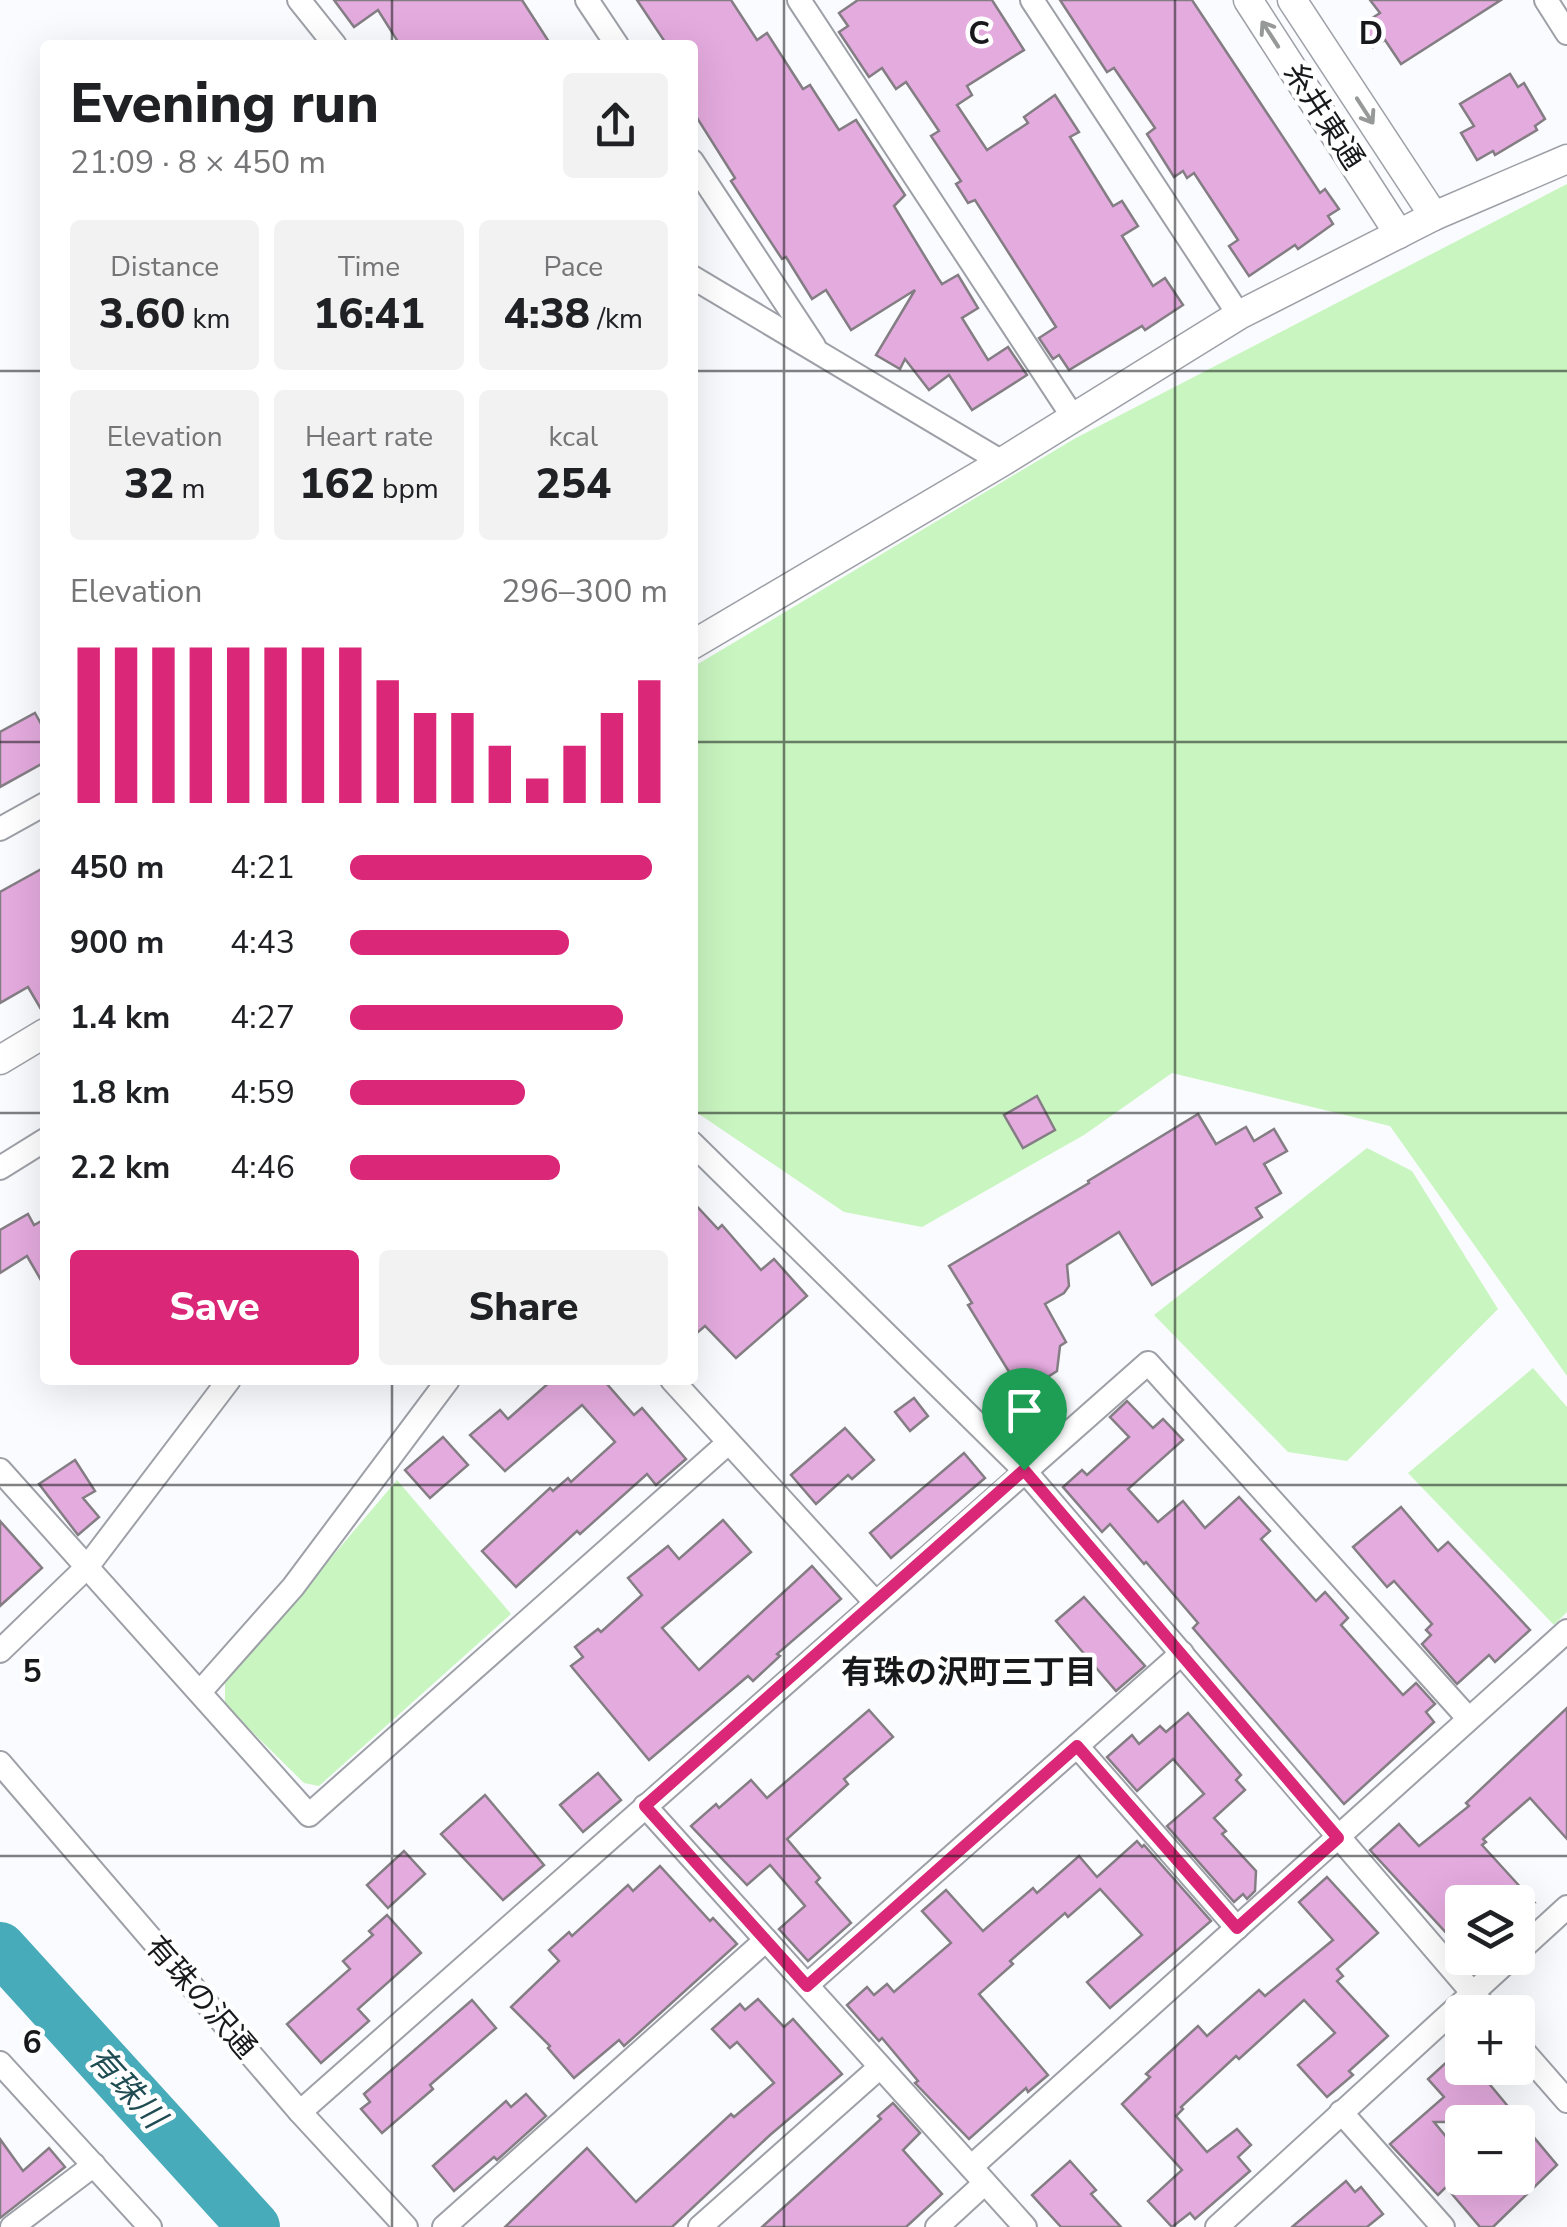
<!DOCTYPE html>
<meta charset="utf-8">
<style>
body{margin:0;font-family:"Nunito Sans","Noto Sans JP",sans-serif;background:#f2f2f2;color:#202124;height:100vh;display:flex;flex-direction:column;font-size:38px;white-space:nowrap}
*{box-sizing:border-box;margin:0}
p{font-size:32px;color:#757577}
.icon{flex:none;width:55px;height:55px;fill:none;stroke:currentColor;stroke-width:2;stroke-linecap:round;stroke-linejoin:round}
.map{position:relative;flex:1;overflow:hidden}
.side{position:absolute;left:40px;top:40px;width:658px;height:1345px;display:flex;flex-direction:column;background:#fff;border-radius:10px;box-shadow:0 10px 40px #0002}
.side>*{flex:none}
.fabs{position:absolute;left:1445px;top:1885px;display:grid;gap:20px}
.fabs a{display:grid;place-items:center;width:90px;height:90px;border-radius:10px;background:#fff;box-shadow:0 10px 40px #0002;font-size:50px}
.pin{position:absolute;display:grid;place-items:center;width:85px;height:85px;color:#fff;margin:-102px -42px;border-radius:50% 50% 50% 0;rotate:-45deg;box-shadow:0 0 10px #0007}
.pin .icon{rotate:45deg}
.round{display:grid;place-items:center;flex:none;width:105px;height:105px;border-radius:10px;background:#f2f2f2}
.headline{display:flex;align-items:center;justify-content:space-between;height:170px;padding:0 30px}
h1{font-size:55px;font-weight:800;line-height:75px}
.metrics{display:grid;grid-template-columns:repeat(3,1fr);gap:15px;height:170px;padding:10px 30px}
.metrics div{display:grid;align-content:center;border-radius:10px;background:#f2f2f2;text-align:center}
.metrics b{font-size:42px;font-weight:800}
.metrics small{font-size:28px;font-weight:400}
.metrics p{font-size:28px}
.chart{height:280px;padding:20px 30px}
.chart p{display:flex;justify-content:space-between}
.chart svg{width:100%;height:180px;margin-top:10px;stroke:#db2777;stroke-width:6}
.button{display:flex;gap:20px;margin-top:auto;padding:20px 30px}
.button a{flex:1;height:115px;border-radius:10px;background:#db2777;color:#fff;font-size:40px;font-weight:800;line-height:115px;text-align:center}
.button a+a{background:#f2f2f2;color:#202124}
ul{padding:0 30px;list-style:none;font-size:32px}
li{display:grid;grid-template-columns:160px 120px 1fr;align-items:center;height:75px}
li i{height:25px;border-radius:12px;background:#db2777}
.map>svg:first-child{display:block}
.green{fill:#c9f5c0}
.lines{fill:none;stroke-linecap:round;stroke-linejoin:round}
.river{stroke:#47abba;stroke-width:52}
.building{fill:#e4abde;stroke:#847e84;stroke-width:2.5;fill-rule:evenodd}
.minor-casing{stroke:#9da0a7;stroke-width:26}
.tertiary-casing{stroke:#9da0a7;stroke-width:31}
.minor{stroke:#fff;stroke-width:22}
.tertiary{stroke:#fff;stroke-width:28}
.oneway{stroke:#979898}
.route-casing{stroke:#fff;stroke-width:20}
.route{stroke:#db2777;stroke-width:12}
.grid{fill:none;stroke:#17191b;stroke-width:2.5;stroke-opacity:0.55}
.labels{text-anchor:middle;stroke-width:9;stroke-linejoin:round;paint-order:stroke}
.street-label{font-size:30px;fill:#17191b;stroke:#fff}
.neighbourhood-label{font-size:32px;font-weight:bold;fill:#17191b;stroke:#fff}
.water-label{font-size:32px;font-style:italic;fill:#204d53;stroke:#fff}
.grid-label{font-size:32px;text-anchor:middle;font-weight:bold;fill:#17191b;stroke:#fff;stroke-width:9;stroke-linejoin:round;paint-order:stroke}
</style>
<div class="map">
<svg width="1567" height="2227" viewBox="0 0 1567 2227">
<rect width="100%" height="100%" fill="#fafbfe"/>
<g class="green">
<path d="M 1567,184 L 1567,1376 L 1390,1126 L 1172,1073 L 1084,1135 L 922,1227 L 844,1212 L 693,1110 L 693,667 L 1074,439 Z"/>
<path d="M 1367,1148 L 1412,1171 L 1498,1309 L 1347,1461 L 1288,1452 L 1154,1315 Z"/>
<path d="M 1533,1368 L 1567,1407 L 1567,1612 L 1554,1625 L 1408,1473 Z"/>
<path d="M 397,1480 L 511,1614 L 319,1786 L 304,1783 L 225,1705 L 225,1683 Z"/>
</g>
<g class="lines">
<path class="river" d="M 0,1948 L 254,2227"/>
</g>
<g class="building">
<path d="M 334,0 L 522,0 L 551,45 L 400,45 L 378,10 L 354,27 Z"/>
<path d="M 637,0 L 731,0 L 757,40 L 767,33 L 803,89 L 810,85 L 839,130 L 856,120 L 905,195 L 894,206 L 938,278 L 942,284 L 958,275 L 978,308 L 962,318 L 988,360 L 1008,347 L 1027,375 L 972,410 L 949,375 L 929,390 L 905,359 L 900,369 L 876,355 L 915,290 L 851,330 L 826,290 L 812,299 L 786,257 L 782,259 L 731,181 L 735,178 L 692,110 L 692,45 L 667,45 Z"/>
<path d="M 858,0 L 992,0 L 1024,50 L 967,86 L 972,95 L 957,105 L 987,150 L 1028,123 L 1024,117 L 1055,95 L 1079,132 L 1070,137 L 1113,206 L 1122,201 L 1138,226 L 1122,236 L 1153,286 L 1165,278 L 1183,305 L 1145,330 L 1142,326 L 1069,370 L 1059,355 L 1053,359 L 1039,338 L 1056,327 L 975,200 L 968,203 L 956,184 L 961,181 L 931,136 L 939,131 L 906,82 L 896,89 L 882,68 L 869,77 L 839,32 L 848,26 L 839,13 Z"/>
<path d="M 1060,0 L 1192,0 L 1320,193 L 1325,189 L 1339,209 L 1328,216 L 1333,224 L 1298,249 L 1295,245 L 1249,276 L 1229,246 L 1238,240 L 1194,173 L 1187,178 L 1183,171 L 1174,177 L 1147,134 L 1155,128 L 1114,68 L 1107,72 Z"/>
<path d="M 1370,0 L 1501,0 L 1401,64 L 1385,40 L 1373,47 L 1360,26 L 1380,13 Z"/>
<path d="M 1510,74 L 1518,87 L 1524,83 L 1545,119 L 1535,126 L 1537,130 L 1495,155 L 1493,151 L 1477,160 L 1461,133 L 1474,126 L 1460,104 Z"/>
<path d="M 35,713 L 45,731 L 45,762 L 0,787 L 0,732 Z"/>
<path d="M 45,867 L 45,1016 L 28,987 L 0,1003 L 0,892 Z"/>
<path d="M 1037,1096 L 1055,1130 L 1023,1148 L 1004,1115 Z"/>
<path d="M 1198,1114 L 1216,1144 L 1246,1127 L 1254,1141 L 1274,1129 L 1287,1151 L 1264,1164 L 1281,1193 L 1256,1208 L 1262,1217 L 1152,1285 L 1119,1232 L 1067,1265 L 1069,1286 L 1064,1293 L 1045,1304 L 1066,1342 L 1060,1346 L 1057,1371 L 1043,1380 L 1034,1380 L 1017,1372 L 1011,1375 L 968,1305 L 972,1303 L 949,1266 L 1089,1183 L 1088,1181 Z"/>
<path d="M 692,1201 L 718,1229 L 722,1225 L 761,1270 L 774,1259 L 807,1296 L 736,1358 L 705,1326 L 692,1337 Z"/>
<path d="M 28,1214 L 34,1225 L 45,1219 L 45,1287 L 27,1256 L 0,1273 L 0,1230 Z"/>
<path d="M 552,1380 L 611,1380 L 607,1384 L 634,1415 L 642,1408 L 686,1459 L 656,1485 L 647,1474 L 580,1534 L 577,1531 L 516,1587 L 482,1551 L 550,1488 L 553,1491 L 568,1478 L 571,1482 L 615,1442 L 582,1405 L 505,1471 L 470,1435 L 500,1410 L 508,1419 Z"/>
<path d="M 914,1398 L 928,1416 L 910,1431 L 895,1412 Z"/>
<path d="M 1127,1401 L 1153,1428 L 1163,1419 L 1183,1440 L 1128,1489 L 1158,1522 L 1183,1501 L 1205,1528 L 1239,1497 L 1270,1531 L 1261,1539 L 1316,1601 L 1325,1592 L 1348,1618 L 1341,1625 L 1403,1695 L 1416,1683 L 1435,1704 L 1426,1712 L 1434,1722 L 1344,1804 L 1193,1628 L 1198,1623 L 1146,1562 L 1144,1564 L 1110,1524 L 1102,1532 L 1063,1487 L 1082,1470 L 1087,1475 L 1129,1437 L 1110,1417 Z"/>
<path d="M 845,1428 L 874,1460 L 852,1479 L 848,1475 L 816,1504 L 791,1475 Z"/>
<path d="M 443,1437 L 468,1465 L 430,1498 L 405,1470 Z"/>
<path d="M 964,1453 L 985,1478 L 891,1558 L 870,1533 Z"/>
<path d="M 75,1460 L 95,1491 L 83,1498 L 99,1517 L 78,1535 L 39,1484 Z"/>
<path d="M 1401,1507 L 1438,1551 L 1448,1542 L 1530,1630 L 1495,1662 L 1489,1655 L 1457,1684 L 1422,1644 L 1431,1635 L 1426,1630 L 1432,1624 L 1394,1581 L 1387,1587 L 1353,1547 Z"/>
<path d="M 723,1520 L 751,1552 L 662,1628 L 699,1670 L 812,1566 L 841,1599 L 777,1654 L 780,1656 L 753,1681 L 748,1676 L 649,1760 L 571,1666 L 583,1657 L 575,1647 L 598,1629 L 601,1632 L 642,1595 L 628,1578 L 668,1546 L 679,1559 Z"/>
<path d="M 0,1521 L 42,1568 L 0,1606 Z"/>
<path d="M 1084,1597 L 1145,1666 L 1116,1691 L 1056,1621 Z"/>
<path d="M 1567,1708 L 1567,1839 L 1530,1798 L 1483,1839 L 1486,1842 L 1482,1845 L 1534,1902 L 1462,1902 L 1462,1950 L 1370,1850 L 1399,1824 L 1419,1846 L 1469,1806 L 1466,1803 Z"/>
<path d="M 869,1710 L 893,1737 L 844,1779 L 848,1784 L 787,1839 L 820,1878 L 816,1882 L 851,1923 L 808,1961 L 779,1929 L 805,1906 L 770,1865 L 747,1885 L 691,1826 L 716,1804 L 719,1808 L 751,1780 L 767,1798 Z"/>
<path d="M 1188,1713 L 1241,1775 L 1236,1780 L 1245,1790 L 1214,1818 L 1226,1831 L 1222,1834 L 1256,1871 L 1255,1891 L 1247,1899 L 1243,1894 L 1234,1902 L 1167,1826 L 1204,1794 L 1173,1759 L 1137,1791 L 1107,1757 L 1132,1735 L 1139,1744 L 1160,1726 L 1166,1732 Z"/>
<path d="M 598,1773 L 621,1800 L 583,1832 L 560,1805 Z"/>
<path d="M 485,1795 L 544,1865 L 503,1900 L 441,1834 Z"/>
<path d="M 1137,1841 L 1142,1847 L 1144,1845 L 1211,1921 L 1110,2008 L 1087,1982 L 1142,1935 L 1100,1889 L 1068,1917 L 1065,1913 L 1010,1961 L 1013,1964 L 979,1994 L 1048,2075 L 1028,2092 L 1026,2088 L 969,2139 L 915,2083 L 918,2081 L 882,2038 L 879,2041 L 847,2005 L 867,1987 L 874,1995 L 887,1984 L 894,1992 L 951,1943 L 922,1911 L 946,1890 L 983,1931 L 1033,1888 L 1037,1893 L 1079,1856 L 1097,1877 Z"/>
<path d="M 404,1851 L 425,1874 L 388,1908 L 367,1885 Z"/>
<path d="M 660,1866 L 710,1921 L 713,1918 L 737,1944 L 624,2046 L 619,2040 L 574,2078 L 548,2048 L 550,2046 L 511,2007 L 559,1961 L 549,1950 L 569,1932 L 572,1936 L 628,1885 L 633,1891 Z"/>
<path d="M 1327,1877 L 1378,1933 L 1337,1969 L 1343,1976 L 1337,1981 L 1388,2036 L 1349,2071 L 1353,2075 L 1327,2097 L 1298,2065 L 1335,2033 L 1304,2000 L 1239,2059 L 1236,2056 L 1181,2107 L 1183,2109 L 1176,2116 L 1207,2152 L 1237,2129 L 1251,2145 L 1238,2157 L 1250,2171 L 1195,2219 L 1190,2213 L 1172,2227 L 1148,2201 L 1182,2170 L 1122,2104 L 1150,2077 L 1146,2074 L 1198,2026 L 1207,2036 L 1259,1990 L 1265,1996 L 1333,1940 L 1299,1902 Z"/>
<path d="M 387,1915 L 421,1953 L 358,2009 L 369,2021 L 321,2063 L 287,2024 L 350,1969 L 343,1961 L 373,1935 L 369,1931 Z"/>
<path d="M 758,1999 L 784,2027 L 793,2019 L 842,2074 L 770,2135 L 672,2227 L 505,2227 L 587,2148 L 636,2202 L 731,2114 L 734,2117 L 774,2083 L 737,2042 L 730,2048 L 712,2029 L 740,2004 L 745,2010 Z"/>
<path d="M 472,2000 L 496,2028 L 430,2085 L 433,2089 L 382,2133 L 361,2109 L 370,2102 L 364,2094 Z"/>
<path d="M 1462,2048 L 1462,2068 L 1476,2068 L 1557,2165 L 1493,2227 L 1480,2227 L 1446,2187 L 1438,2195 L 1390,2144 L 1444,2097 L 1428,2079 ZM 1434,2122 L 1518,2122 L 1518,2178 L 1462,2178 L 1462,2156 Z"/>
<path d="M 526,2094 L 546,2116 L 497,2160 L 494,2157 L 454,2191 L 433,2166 L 506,2101 L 511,2107 Z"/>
<path d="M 893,2103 L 920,2133 L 903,2150 L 942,2194 L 906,2227 L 762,2227 L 881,2119 L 878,2116 Z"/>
<path d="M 0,2139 L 23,2171 L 49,2148 L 65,2167 L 0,2218 Z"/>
<path d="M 1070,2161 L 1096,2190 L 1091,2194 L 1121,2227 L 1061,2227 L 1032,2195 Z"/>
<path d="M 1346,2181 L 1355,2192 L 1361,2187 L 1383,2214 L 1367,2227 L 1292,2227 Z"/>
</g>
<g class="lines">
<defs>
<g id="minor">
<path d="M 299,0 L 335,45"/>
<path d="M 587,0 L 617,45"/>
<path d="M 799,0 L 1073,417"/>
<path d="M 1032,0 L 1239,315"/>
<path d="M 1546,0 L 1567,33"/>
<path d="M 692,161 L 814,346"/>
<path d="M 692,277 L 1002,462"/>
<path d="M 0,829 L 45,804"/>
<path d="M 692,1143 L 1024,1470 L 1489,2012"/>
<path d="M 0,1168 L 45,1140"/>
<path d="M 672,1380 L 875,1602"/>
<path d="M 0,1470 L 309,1815 L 728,1443"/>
<path d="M 0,1651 L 87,1567 L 229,1380"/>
<path d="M 200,1692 L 293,1587 L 448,1380"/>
<path d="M 1077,1746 L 1237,1928"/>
<path d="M 0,1763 L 300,2112 L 406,2227"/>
<path d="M 645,1806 L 1025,2227"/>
<path d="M 1518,1952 L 1567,1907"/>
<path d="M 807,1985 L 1182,1653"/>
<path d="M 1518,2045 L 1567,2101"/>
<path d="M 0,2063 L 150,2227"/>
<path d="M 300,2112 L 1148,1363 L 1468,1718"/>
<path d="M 1341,2112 L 1443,2227"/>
<path d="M 971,2167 L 1567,1631"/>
<path d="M 12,2227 L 94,2165"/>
<path d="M 444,2227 L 766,1940"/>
<path d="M 700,2227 L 880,2067"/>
<path d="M 937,2227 L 985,2183"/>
<path d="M 1217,2227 L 1511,1958"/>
</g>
<g id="tertiary">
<path d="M 1248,0 L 1399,234"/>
<path d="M 1292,0 L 1434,216"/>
<path d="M 692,645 L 1002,462 L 1239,315 L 1434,216 L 1567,159"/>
<path d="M 0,1060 L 45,1033"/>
</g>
</defs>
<use href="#minor" class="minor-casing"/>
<use href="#tertiary" class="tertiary-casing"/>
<use href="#minor" class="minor"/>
<use href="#tertiary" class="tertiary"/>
</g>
<defs><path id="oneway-shaft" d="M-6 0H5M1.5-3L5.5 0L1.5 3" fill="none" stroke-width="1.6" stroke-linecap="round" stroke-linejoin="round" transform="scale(2.5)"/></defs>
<g class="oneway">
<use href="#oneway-shaft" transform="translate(1270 34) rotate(-123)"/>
<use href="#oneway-shaft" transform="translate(1365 111) rotate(57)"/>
</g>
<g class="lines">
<defs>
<path id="route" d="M 1024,1470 L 1338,1838 L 1237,1928 L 1077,1746 L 807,1986 L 645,1806 Z"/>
</defs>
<use href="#route" class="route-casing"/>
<use href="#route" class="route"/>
</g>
<path class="grid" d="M 392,0 L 392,45M 784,0 L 784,2227M 1175,0 L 1175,2227M 0,371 L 45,371M 692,371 L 1567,371M 0,742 L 45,742M 692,742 L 1567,742M 0,1113 L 45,1113M 692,1113 L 1567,1113M 392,1380 L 392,2227M 0,1485 L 1567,1485M 0,1856 L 1567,1856"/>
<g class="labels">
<g class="street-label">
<text transform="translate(1324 116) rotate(57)" y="10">糸井東通</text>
<text transform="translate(201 1997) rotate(49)" y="10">有珠の沢通</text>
</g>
<g class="neighbourhood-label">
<text x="969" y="1683">有珠の沢町三丁目</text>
</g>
<g class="water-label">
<text transform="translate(127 2087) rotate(48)" y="11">有珠川</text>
</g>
</g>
<g class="grid-label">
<text x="979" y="44">C</text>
<text x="1371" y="44">D</text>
<text x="32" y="1682">5</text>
<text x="32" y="2053">6</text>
</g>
</svg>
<div class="fabs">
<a><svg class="icon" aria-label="layers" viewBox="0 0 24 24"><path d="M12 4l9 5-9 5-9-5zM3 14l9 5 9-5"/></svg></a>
<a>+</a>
<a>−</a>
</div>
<div class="pin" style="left:1024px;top:1470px;background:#1e9e55"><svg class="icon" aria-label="arrive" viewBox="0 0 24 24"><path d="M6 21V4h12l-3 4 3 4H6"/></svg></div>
<section class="side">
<div class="headline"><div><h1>Evening run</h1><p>21:09 · 8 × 450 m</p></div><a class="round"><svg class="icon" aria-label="share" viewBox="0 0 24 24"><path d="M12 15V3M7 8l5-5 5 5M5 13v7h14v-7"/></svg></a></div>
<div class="metrics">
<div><p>Distance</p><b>3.60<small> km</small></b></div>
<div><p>Time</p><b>16:41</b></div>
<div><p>Pace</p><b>4:38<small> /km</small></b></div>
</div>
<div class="metrics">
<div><p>Elevation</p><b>32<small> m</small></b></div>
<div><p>Heart rate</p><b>162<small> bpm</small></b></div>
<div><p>kcal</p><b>254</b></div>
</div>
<div class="chart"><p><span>Elevation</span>296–300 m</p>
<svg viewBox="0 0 160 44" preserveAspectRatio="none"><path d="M5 44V6M15 44V6M25 44V6M35 44V6M45 44V6M55 44V6M65 44V6M75 44V6M85 44V14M95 44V22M105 44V22M115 44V30M125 44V38M135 44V30M145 44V22M155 44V14"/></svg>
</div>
<ul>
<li><b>450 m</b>4:21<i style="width:95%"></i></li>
<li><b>900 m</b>4:43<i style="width:69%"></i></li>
<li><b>1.4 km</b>4:27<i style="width:86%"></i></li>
<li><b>1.8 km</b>4:59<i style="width:55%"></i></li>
<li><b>2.2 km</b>4:46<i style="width:66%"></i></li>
</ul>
<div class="button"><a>Save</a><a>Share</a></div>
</section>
</div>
